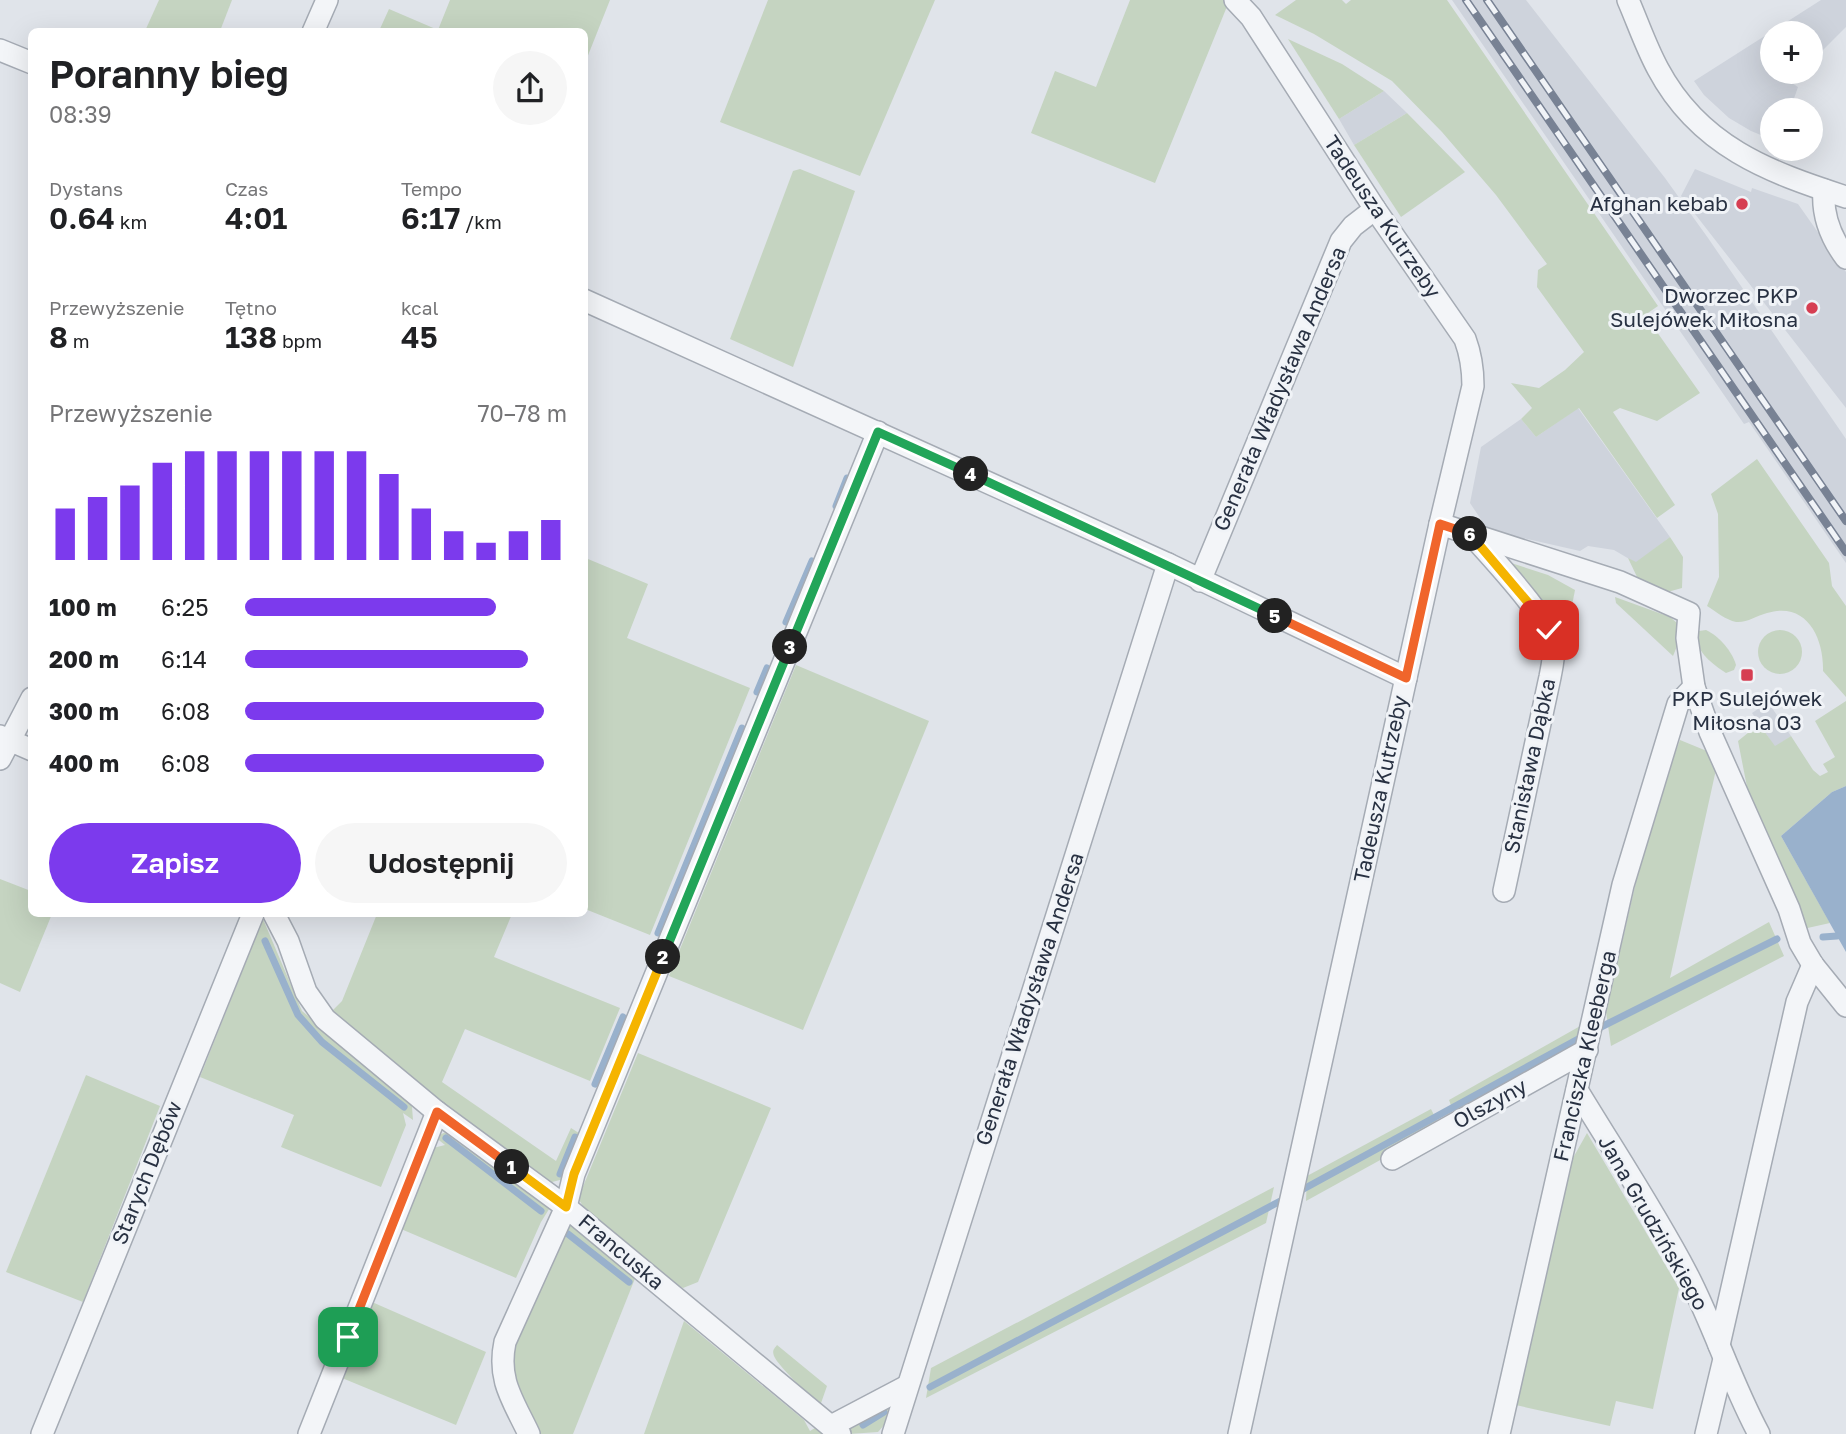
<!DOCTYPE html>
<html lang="pl">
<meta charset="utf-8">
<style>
body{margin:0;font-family:"Golos Text",sans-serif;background:#f6f6f6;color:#202124;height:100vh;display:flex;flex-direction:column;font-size:26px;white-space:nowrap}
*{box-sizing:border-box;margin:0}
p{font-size:23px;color:#757577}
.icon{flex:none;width:38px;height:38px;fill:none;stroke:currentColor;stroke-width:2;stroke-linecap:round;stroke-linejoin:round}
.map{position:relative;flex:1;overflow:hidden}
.side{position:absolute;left:28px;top:28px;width:560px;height:889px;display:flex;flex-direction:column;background:#fff;border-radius:10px;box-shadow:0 7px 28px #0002}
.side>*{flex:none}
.controls{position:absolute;left:1760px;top:21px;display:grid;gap:14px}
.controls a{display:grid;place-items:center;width:63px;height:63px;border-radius:50%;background:#fff;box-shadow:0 7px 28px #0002;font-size:35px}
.pin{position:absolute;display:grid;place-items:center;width:60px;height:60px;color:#fff;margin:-30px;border-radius:14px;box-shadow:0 4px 10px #0006}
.km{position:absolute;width:35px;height:35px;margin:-18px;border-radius:50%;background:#222;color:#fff;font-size:19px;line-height:35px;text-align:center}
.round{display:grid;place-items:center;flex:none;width:74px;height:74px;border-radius:37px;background:#f6f6f6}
.summary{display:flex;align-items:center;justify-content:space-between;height:119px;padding:0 21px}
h1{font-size:38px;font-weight:600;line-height:52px}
.metrics{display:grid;grid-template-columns:repeat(3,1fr);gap:10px;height:119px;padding:7px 21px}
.metrics div{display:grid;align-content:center}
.metrics b{font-size:30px;font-weight:600}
.metrics small{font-size:19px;font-weight:400}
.metrics p{font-size:19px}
.chart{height:196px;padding:14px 21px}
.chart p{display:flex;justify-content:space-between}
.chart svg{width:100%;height:126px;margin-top:7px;stroke:#7c3aed;stroke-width:6}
.action{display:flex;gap:14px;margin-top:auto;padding:14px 21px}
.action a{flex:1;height:80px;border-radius:42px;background:#7c3aed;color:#fff;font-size:28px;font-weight:600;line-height:80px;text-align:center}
.action a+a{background:#f6f6f6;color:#202124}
ul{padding:0 21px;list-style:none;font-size:23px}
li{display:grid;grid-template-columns:112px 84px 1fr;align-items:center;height:52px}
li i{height:18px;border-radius:9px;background:#7c3aed}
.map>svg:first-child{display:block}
.built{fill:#ced3dc}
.green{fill:#c5d4c1}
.water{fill:#99b1cc}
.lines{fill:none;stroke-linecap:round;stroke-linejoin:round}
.stream{stroke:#99b1cc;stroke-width:7}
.street-casing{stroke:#a5abb4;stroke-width:24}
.street{stroke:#f3f5f8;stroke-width:21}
.rail-casing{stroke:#788294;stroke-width:8}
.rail{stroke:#f0f3f7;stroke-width:5;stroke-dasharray:16;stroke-linecap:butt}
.split-1-casing{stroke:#fff;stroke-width:14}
.split-2-casing{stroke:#fff;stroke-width:14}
.split-3-casing{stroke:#fff;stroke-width:14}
.split-4-casing{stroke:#fff;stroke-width:14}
.split-5-casing{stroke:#fff;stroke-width:14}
.split-6-casing{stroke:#fff;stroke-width:14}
.split-7-casing{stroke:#fff;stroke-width:14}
.split-1{stroke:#f0652b;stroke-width:9}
.split-2{stroke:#f5b400;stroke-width:9}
.split-3{stroke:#22a559;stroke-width:9}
.split-4{stroke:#22a559;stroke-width:9}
.split-5{stroke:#22a559;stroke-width:9}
.split-6{stroke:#f0652b;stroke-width:9}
.split-7{stroke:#f5b400;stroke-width:9}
.poi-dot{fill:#d63e52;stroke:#f0f3f7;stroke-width:2.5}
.labels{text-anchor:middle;stroke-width:6;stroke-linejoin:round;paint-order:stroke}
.poi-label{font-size:21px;fill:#283142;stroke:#f0f3f7;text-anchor:end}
.street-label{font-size:21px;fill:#283142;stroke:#f0f3f7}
</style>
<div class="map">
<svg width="1846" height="1434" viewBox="0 0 1846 1434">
<rect width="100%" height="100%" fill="#e0e4ea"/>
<g class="built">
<path d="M 1452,0 L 1526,0 L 1665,178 L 1708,238 L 1846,439 L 1846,563 L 1749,422 L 1744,424 Z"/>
<path d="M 1821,0 L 1846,0 L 1846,27 L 1811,62 L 1811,33 L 1773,33 L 1773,72 L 1802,72 L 1792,83 L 1798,87 L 1790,110 L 1773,110 L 1773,140 L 1751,131 L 1729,118 L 1704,95 L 1694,81 Z"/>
<path d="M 1384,91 L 1407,113 L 1354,145 L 1339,119 Z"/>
<path d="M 1695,169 L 1751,192 L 1752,188 L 1798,204 L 1846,272 L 1846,408 L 1681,196 Z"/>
<path d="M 1578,408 L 1670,537 L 1636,563 L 1614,550 L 1588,546 L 1580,551 L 1488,530 L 1470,503 L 1481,447 L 1521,419 L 1536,437 Z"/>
<path d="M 1768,702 L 1791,736 L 1775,747 L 1752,713 Z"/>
</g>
<g class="green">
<path d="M 159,0 L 232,0 L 220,31 L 145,31 Z"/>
<path d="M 450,0 L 610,0 L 585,63 L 584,32 L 379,31 L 389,9 L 438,30 Z"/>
<path d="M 768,0 L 935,0 L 860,176 L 720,122 Z"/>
<path d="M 1130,0 L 1223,0 L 1228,4 L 1155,183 L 1031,133 L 1055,71 L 1096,87 Z"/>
<path d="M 1296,0 L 1342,0 L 1346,4 L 1351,0 L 1447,0 L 1658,306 L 1645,315 L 1700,393 L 1657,421 L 1620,408 L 1613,412 L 1675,505 L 1657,518 L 1579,408 L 1536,437 L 1521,419 L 1532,408 L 1511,383 L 1539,388 L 1565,370 L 1584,352 L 1537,287 L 1538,270 L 1547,264 L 1496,195 L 1442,132 L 1392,81 L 1314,34 L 1275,15 Z"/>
<path d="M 1288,39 L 1342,64 L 1384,91 L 1339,119 Z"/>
<path d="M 1407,113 L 1465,172 L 1401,217 L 1354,145 Z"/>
<path d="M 800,169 L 855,191 L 793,367 L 730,339 L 793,171 Z"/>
<path d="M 1757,459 L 1829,563 L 1832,586 L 1846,606 L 1846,697 L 1823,671 C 1824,637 1806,601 1767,613 C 1756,616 1747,623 1736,622 C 1726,620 1715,611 1707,606 L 1719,577 L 1718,514 L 1711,494 Z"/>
<path d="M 1670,537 L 1683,557 L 1682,588 L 1664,593 L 1638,579 L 1628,558 L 1636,562 Z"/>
<path d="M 588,559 L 648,584 L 627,638 L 750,688 L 650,935 L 585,909 L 584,567 Z"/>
<path d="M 1508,562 L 1548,575 L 1575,590 L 1569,621 C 1545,610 1522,584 1508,562 Z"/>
<path d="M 1615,597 L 1670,617 L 1684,629 L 1673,656 L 1616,603 Z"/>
<circle cx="1780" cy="652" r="22"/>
<path d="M 1706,630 C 1719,636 1732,651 1736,665 L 1734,670 L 1726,673 C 1712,664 1698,653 1695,636 L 1699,631 Z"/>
<path d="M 796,665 L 929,721 L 803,1030 L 669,976 Z"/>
<path d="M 1846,701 L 1846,786 L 1832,792 L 1781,836 L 1830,923 L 1803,929 L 1748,792 L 1738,741 L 1759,724 L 1775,746 L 1791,736 L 1813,770 L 1820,776 L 1828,772 L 1823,764 L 1835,757 L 1815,721 Z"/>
<path d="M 1680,740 L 1719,756 L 1670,978 L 1769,922 L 1784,956 L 1611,1046 L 1606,1012 L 1651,817 Z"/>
<path d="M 0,879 L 31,891 L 32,914 L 52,914 L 20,992 L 0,983 Z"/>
<path d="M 377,914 L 512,914 L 494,957 L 620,1008 L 590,1081 L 465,1029 L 442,1082 L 556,1161 L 571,1128 L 582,1135 L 564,1179 L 548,1183 L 351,1033 L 332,1011 L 342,1001 Z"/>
<path d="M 263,919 L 302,1011 L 409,1098 L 412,1107 L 413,1120 L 403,1113 L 406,1125 L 381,1187 L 281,1147 L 294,1115 L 200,1077 Z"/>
<path d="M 1582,1025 L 1580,1045 L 1453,1111 L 1449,1100 Z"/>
<path d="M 638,1053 L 771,1108 L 698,1282 L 683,1288 L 672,1282 L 586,1211 L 576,1195 L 582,1189 Z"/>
<path d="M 86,1075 L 160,1106 L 83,1302 L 6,1272 Z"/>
<path d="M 1431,1109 L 1440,1127 L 1306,1201 L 1307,1176 Z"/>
<path d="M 448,1131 L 551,1206 L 541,1222 L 516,1278 L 401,1229 L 433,1148 L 445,1145 L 435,1137 Z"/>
<path d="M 1587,1133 L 1679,1288 L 1653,1409 L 1616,1401 L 1610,1426 L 1511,1404 L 1564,1174 Z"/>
<path d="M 1274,1187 L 1266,1223 L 926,1398 L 931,1368 Z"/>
<path d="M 566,1225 L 575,1227 L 636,1276 L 573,1434 L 538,1434 L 509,1378 L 509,1359 Z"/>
<path d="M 372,1302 L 486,1352 L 456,1425 L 342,1378 Z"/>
<path d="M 684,1321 L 804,1420 L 810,1431 L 820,1425 L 829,1434 L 644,1434 Z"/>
<path d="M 777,1345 L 827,1386 L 820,1406 C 811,1397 778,1366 774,1356 C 772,1350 774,1349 777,1345 Z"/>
<path d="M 895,1397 L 885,1424 L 878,1432 L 849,1434 L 841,1428 Z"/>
</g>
<path class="water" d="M 1846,786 L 1846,952 L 1781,836 L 1832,792 Z"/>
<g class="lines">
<g class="stream">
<path d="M 836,506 L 847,478"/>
<path d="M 786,622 L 812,561"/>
<path d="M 757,692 L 767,668"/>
<path d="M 658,933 L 742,728"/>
<path d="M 1823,937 L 1837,936"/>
<path d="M 265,941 L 298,1015 L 322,1042 L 404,1107"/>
<path d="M 1601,1027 L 1777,939"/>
<path d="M 595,1084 L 623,1017"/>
<path d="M 446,1138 L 541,1211"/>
<path d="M 560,1174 L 575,1137"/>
<path d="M 1298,1192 L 1580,1038"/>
<path d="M 568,1234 L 629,1282"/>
<path d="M 930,1387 L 1288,1197"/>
<path d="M 863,1425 L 884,1412"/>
</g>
<defs>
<g id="street">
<path d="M 1235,0 L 1251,17 L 1375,209 L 1465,339 C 1471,355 1473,369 1473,386 L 1440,524 L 1239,1434"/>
<path d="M 1628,0 C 1638,23 1646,47 1658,69 C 1699,146 1768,172 1846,197"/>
<path d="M 313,32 L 327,0"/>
<path d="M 0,50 L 32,63"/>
<path d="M 1824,190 C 1822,215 1831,238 1846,258"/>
<path d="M 584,300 L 1168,564 L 1406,678"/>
<path d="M 1440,524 L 1620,582 L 1689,613 L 1687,638 L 1694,687 L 1710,732 L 1789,909 L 1800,943 L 1813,965 L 1846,1006"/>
<path d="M 1472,535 C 1493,560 1547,615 1553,644 C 1555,655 1552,666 1550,677 L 1504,891"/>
<path d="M 1200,581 L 1341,241 L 1353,226 L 1375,209"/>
<path d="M 0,736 L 32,750"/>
<path d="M 0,759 L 32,698"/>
<path d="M 274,914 L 288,941 L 306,992 L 325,1019 L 437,1112 L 566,1207 L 840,1434"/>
<path d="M 1577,1090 C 1614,1151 1654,1211 1687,1274 C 1714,1326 1731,1382 1759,1434"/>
<path d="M 1392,1159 L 1587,1050"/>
<path d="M 1719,1345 L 1797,1002 L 1813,965"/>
<path d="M 831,1426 L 907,1386"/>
<path d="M 42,1434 L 253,914"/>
<path d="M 309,1434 L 437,1112"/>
<path d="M 529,1434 C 513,1400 497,1380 505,1342 L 566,1207 L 574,1174 L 878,432"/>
<path d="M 893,1434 L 1168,564"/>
<path d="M 1499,1434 L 1623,885 L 1678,704 L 1694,687"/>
<path d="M 1706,1434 L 1724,1359"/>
</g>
</defs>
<use href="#street" class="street-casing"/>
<use href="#street" class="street"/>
<defs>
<g id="rail">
<path d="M 1466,0 L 1846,552"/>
<path d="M 1487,0 L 1846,521"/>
</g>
</defs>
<use href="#rail" class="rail-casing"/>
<use href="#rail" class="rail"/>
</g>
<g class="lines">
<defs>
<path id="split-1" d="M 348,1337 L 437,1112 L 512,1167"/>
<path id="split-2" d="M 512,1167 L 566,1207 L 574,1174 L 663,957"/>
<path id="split-3" d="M 663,957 L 790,647"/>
<path id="split-4" d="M 790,647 L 878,432 L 971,474"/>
<path id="split-5" d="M 971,474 L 1275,616"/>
<path id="split-6" d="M 1275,616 L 1406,678 L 1440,524 L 1470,534"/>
<path id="split-7" d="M 1470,534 L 1542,619 L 1549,630"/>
</defs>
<use href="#split-1" class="split-1-casing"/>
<use href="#split-2" class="split-2-casing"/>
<use href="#split-3" class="split-3-casing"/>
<use href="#split-4" class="split-4-casing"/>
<use href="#split-5" class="split-5-casing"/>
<use href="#split-6" class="split-6-casing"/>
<use href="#split-7" class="split-7-casing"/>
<use href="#split-1" class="split-1"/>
<use href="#split-2" class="split-2"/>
<use href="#split-3" class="split-3"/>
<use href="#split-4" class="split-4"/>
<use href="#split-5" class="split-5"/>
<use href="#split-6" class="split-6"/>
<use href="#split-7" class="split-7"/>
</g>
<g class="poi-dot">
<circle cx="1742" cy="204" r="7"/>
<circle cx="1812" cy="308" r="7"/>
<rect x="1740" y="668" width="14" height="14" rx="3.5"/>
</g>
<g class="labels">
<g class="poi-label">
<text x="1728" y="211">Afghan kebab</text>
<text x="1798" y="303">Dworzec PKP<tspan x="1798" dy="24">Sulejówek Miłosna</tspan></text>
<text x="1747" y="706" text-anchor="middle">PKP Sulejówek<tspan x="1747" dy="24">Miłosna 03</tspan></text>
</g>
<g class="street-label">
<text transform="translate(1382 217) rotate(56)" y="7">Tadeusza Kutrzeby</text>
<text transform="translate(1280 389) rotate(-67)" y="7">Generała Władysława Andersa</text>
<text transform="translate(1530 766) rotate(-78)" y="7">Stanisława Dąbka</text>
<text transform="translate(1381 789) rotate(-78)" y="7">Tadeusza Kutrzeby</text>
<text transform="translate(1030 999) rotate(-72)" y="7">Generała Władysława Andersa</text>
<text transform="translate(1585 1056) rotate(-77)" y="7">Franciszka Kleeberga</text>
<text transform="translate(1490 1104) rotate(-29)" y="7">Olszyny</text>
<text transform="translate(147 1173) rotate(-68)" y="7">Starych Dębów</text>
<text transform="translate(1653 1223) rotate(60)" y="7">Jana Grudzińskiego</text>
<text transform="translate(621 1252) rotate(40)" y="7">Francuska</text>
</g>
</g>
</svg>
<div class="controls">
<a>+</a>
<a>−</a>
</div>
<div class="pin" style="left:348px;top:1337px;background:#1e9e55"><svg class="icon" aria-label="arrive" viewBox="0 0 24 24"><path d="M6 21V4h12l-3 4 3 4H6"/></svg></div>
<div class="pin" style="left:1549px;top:630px;background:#d93025"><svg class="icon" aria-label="check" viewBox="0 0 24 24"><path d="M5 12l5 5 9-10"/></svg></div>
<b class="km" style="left:512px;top:1167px">1</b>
<b class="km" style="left:663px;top:957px">2</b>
<b class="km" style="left:790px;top:647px">3</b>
<b class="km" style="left:971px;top:474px">4</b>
<b class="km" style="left:1275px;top:616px">5</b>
<b class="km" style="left:1470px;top:534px">6</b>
<section class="side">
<div class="summary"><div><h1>Poranny bieg</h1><p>08:39</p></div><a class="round"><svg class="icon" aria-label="share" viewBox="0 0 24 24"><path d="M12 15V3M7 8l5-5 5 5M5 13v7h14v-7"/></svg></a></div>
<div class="metrics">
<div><p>Dystans</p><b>0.64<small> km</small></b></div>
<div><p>Czas</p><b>4:01</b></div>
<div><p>Tempo</p><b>6:17<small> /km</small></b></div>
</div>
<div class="metrics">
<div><p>Przewyższenie</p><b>8<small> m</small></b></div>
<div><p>Tętno</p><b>138<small> bpm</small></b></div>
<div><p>kcal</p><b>45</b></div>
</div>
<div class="chart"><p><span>Przewyższenie</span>70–78 m</p>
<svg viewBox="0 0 160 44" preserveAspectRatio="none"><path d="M5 44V26M15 44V22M25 44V18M35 44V10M45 44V6M55 44V6M65 44V6M75 44V6M85 44V6M95 44V6M105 44V14M115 44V26M125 44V34M135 44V38M145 44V34M155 44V30"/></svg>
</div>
<ul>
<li><b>100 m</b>6:25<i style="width:78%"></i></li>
<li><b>200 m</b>6:14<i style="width:88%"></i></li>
<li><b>300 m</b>6:08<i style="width:93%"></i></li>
<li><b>400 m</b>6:08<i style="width:93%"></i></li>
</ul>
<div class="action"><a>Zapisz</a><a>Udostępnij</a></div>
</section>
</div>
